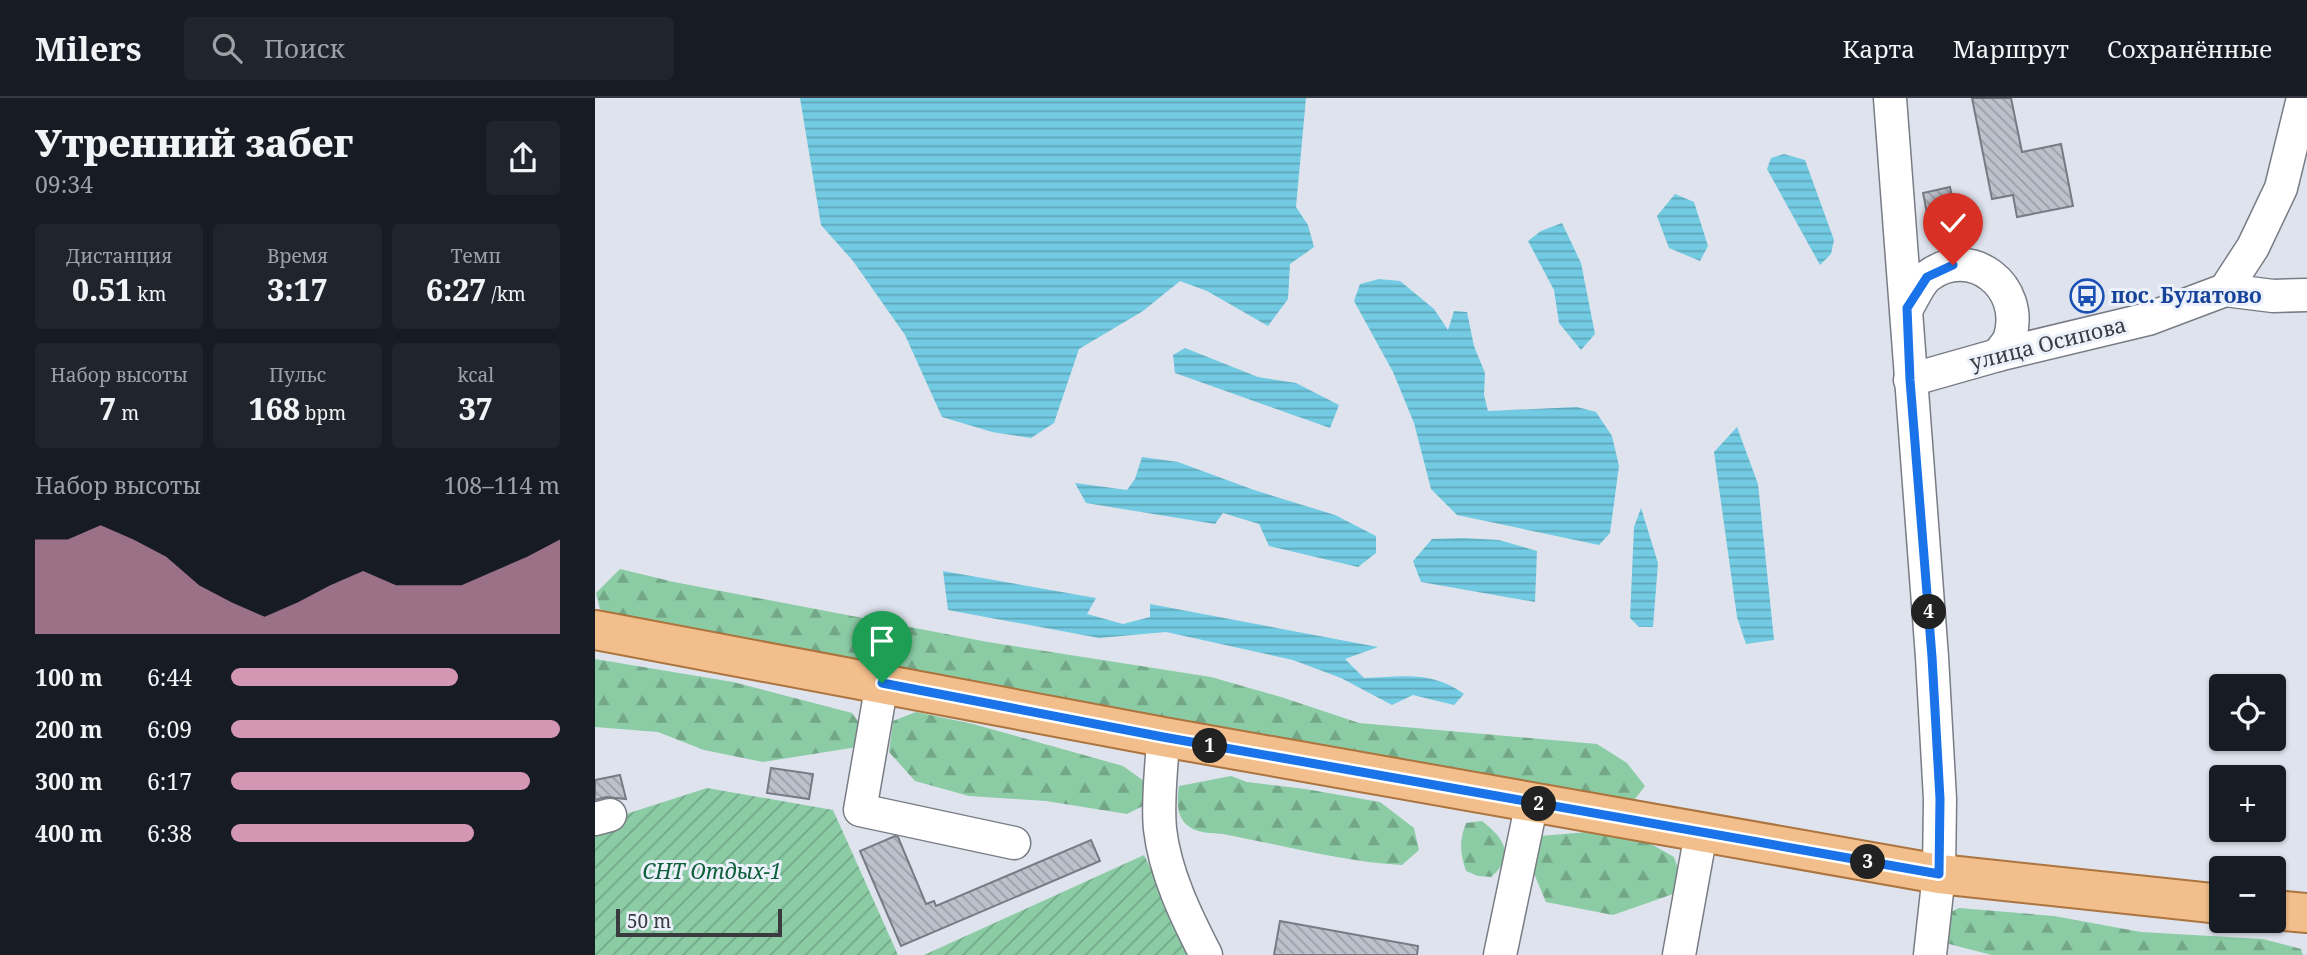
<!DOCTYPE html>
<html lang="ru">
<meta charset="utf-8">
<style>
body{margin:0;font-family:"Noto Serif",serif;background:#20242c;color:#f1f3f6;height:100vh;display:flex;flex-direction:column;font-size:26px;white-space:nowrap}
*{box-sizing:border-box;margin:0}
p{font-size:23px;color:#9ea1a6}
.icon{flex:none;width:38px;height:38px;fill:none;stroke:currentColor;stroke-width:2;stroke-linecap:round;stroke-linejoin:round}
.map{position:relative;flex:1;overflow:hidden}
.panel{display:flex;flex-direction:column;background:#171b24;width:595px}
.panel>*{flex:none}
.controls{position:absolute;left:1614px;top:576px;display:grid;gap:14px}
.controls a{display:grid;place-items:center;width:77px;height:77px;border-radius:7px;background:#171b24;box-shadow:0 2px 5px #0004;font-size:35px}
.scale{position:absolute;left:21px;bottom:18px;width:166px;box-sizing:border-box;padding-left:7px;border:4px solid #393b3f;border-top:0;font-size:19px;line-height:24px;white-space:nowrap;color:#393b3f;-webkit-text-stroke:5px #ebf0fb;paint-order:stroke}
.pin{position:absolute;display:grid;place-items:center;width:60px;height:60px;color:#fff;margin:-72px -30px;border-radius:50% 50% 50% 0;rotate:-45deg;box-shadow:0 0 7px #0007}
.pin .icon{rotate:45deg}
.km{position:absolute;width:35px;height:35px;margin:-18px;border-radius:50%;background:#222;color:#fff;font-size:19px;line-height:35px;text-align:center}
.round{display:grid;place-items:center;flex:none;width:74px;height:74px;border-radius:7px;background:#20242c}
.head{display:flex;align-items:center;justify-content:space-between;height:119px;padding:0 35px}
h1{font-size:38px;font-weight:800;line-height:52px}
.stats{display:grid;grid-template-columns:repeat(3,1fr);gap:10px;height:119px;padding:7px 35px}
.stats div{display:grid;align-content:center;border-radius:7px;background:#20242c;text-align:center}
.stats b{font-size:30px;font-weight:800}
.stats small{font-size:19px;font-weight:400}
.stats p{font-size:19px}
.chart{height:196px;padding:14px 35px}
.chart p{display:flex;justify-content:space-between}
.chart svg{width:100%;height:126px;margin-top:7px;fill:#d396b3;opacity:.7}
ul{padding:0 35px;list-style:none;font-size:23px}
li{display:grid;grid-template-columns:112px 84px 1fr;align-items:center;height:52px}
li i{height:18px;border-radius:9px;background:#d396b3}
header{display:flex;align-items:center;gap:42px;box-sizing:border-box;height:98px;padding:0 35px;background:#171b24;border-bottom:2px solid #363941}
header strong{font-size:33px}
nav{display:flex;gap:38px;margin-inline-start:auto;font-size:24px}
.search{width:490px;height:63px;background:#20242c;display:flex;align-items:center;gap:18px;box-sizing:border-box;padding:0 24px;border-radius:7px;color:#9ea1a6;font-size:26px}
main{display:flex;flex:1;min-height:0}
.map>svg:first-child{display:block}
.forest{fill:url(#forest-firs)}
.garden{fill:url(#garden-furrows)}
.water{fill:url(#water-rules)}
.building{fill:url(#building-back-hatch);stroke:#767b84;stroke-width:2}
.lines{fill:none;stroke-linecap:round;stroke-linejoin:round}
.minor-casing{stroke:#787c85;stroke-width:35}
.major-casing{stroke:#ac743e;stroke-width:42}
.minor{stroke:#fff;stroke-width:32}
.major{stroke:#f2be8b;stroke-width:38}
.route-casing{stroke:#fff;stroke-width:14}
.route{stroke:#1a73e8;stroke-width:9}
.labels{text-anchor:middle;stroke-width:6;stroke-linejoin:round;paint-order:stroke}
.transit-label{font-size:21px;font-weight:bold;fill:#164399;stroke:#ebf0fb;text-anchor:start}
.street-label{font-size:21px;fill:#393b3f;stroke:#ebf0fb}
.park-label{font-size:21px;font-style:italic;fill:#0f603a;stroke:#ebf0fb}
</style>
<header>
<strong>Milers</strong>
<div class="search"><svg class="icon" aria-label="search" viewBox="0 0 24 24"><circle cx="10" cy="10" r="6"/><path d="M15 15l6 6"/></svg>Поиск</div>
<nav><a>Карта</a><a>Маршрут</a><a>Сохранённые</a></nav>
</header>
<main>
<section class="panel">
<div class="head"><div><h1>Утренний забег</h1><p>09:34</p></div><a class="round"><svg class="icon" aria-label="share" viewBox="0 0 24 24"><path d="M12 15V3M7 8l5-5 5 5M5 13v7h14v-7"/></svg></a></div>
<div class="stats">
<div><p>Дистанция</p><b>0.51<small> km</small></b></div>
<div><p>Время</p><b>3:17</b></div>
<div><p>Темп</p><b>6:27<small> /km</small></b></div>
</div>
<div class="stats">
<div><p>Набор высоты</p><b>7<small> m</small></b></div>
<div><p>Пульс</p><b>168<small> bpm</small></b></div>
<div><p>kcal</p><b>37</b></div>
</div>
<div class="chart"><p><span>Набор высоты</span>108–114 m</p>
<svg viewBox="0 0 160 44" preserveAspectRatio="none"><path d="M0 44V11L10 11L20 6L30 11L40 17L50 27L60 33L70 38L80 33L90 27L100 22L110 27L120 27L130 27L140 22L150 17L160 11V44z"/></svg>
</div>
<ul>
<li><b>100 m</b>6:44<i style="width:69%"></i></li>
<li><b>200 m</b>6:09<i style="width:100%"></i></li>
<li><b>300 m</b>6:17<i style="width:91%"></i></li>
<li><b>400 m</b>6:38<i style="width:74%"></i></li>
</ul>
</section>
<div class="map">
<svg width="1712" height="857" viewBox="0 0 1712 857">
<defs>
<pattern id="forest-firs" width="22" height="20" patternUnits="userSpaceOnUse" patternTransform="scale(1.75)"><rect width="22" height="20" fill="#8bcca5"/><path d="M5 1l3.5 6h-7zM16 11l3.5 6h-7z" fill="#73a788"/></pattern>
<pattern id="garden-furrows" width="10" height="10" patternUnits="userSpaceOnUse" patternTransform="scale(1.75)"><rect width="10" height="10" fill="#8bcca5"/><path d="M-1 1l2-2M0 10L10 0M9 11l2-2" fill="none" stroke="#73a788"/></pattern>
<pattern id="water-rules" width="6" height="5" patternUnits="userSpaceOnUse" patternTransform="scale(1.75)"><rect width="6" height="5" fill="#72cbe2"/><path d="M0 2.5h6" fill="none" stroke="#5fa6b9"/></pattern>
<pattern id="building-back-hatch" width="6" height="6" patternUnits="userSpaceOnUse" patternTransform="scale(1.75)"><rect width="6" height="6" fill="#bcc1cb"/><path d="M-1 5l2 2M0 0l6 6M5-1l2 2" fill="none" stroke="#9a9ea6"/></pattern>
</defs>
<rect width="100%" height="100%" fill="#dee3ed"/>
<g class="forest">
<path d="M 25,471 L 79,484 L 393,544 L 616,579 L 686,599 L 764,625 L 1002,646 L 1032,665 L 1050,688 L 1040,701 L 1013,708 L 33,526 L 5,511 L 1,495 Z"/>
<path d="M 0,561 L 138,584 L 257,615 L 267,629 L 262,649 L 168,664 L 109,652 L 63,634 L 0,629 Z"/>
<path d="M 321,614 L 378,626 L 528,668 L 549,683 L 554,698 L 548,708 L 532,716 L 451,703 L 374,698 L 320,683 L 294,654 L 298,623 Z"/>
<path d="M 636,678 L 652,684 L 710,691 L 785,704 L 819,730 L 824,752 L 807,767 C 748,764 691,748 633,737 C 619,734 604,737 592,727 C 581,718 582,701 584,688 Z"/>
<path d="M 887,723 C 909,740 921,758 896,779 L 883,778 L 871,773 C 865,755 864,743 871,725 Z"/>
<path d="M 993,734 L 1049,742 L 1079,759 L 1086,779 L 1081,795 L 1018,817 L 951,804 L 937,771 L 945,738 Z"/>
<path d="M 1364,810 L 1459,818 L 1546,834 L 1668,841 L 1706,851 L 1708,857 L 1397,857 L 1354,846 L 1352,816 Z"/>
</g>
<g class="garden">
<path d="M 112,690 L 238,712 L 303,857 L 0,857 L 0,726 Z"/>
<path d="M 549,757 L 599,857 L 329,857 Z"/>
</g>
<g class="water">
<path d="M 205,0 L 711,0 L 701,109 L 713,127 L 719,149 L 695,166 L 693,201 L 673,228 L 612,193 L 585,183 L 548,213 L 484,251 L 459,325 L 436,340 L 397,334 L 347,319 L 310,237 L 258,163 L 226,127 Z"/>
<path d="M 1189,56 L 1210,62 L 1239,142 L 1236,156 L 1225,167 L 1172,71 L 1176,60 Z"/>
<path d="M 1080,96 L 1099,104 L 1113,148 L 1105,163 L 1074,150 L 1062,118 Z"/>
<path d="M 967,125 L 986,165 L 1000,236 L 986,252 L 964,225 L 959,192 L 933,143 L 946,133 Z"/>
<path d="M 784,181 L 805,183 L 839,211 L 853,232 L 859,213 L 872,214 L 879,248 L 890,275 L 889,297 L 893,313 L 982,309 L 1001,314 L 1017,338 L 1024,368 L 1015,435 L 1004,447 L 862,417 L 836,391 L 819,325 L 798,274 L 759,203 L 765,186 Z"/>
<path d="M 590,250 L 663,279 L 701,285 L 744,307 L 735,330 L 580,275 L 578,257 Z"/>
<path d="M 1142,329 L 1163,386 L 1179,542 L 1151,546 L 1142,519 L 1119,354 Z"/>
<path d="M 547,359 L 583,364 L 659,392 L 740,417 L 781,438 L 781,455 L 763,469 L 674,448 L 664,426 L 628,415 L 620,426 L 491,405 L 480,385 L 532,392 L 540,381 Z"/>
<path d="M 1046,410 L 1063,465 L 1058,529 L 1044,529 L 1035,520 L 1039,429 Z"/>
<path d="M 868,440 L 904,442 L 942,453 L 940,504 L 826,484 L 818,463 L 837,441 Z"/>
<path d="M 348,473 L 501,500 L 492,516 L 528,526 L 555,519 L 555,506 L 783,549 L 750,561 L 769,580 C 807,579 836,572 869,596 L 859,607 L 818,597 L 797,607 L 746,580 L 698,562 L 571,534 L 504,540 L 353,512 Z"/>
</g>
<g class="building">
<path d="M 1377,0 L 1416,0 L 1427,54 L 1466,46 L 1478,108 L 1422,119 L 1418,97 L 1397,101 Z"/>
<path d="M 1355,89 L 1365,140 L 1338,146 L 1328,95 Z"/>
<path d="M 176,670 L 218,676 L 214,701 L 172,695 Z"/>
<path d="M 25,677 L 31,701 L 11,699 L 0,702 L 0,682 Z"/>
<path d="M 300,738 L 303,739 L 331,806 L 339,803 L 341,808 L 496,742 L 505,763 L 306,848 L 265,753 Z"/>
<path d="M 685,823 L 823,848 L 822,857 L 679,857 Z"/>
</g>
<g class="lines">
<defs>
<g id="minor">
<path d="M 1295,0 L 1337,559 L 1345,701 L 1344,776 L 1335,857"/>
<path d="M 1630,192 L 1658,149 L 1686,90 L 1708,0"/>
<path d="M 1312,210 C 1318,201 1324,185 1333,178 C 1376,146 1430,188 1415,239 C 1413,245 1407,251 1403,257"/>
<path d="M 1315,282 L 1403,257 L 1553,221 L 1630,192 L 1678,198 L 1712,197"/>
<path d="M 287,585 L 265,712 L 419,745"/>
<path d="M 568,639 C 567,669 562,701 565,731 C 570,775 591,818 611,857"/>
<path d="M 0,721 L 15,717"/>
<path d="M 905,857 L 937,704"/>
<path d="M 1084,857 L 1106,735"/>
</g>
<g id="major">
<path d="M 0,532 L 568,639 L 1344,776 L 1626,806"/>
<path d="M 1678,812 L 1712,815"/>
</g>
</defs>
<use href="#minor" class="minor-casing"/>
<use href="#major" class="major-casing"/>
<use href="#minor" class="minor"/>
<use href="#major" class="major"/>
</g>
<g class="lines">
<defs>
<path id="route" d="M 287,585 L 568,639 L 1344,776 L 1345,701 L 1337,559 L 1315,282 L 1312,210 L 1332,179 L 1358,167"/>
</defs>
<use href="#route" class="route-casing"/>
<use href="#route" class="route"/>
</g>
<defs>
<symbol id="bus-ring" viewBox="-11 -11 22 22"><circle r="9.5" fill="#ebf0fb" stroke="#1a4fb4" stroke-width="1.5"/><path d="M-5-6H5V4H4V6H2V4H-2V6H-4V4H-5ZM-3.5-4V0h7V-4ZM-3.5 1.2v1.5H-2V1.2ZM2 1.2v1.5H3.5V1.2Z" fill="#1a4fb4"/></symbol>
</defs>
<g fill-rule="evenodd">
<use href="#bus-ring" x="1473" y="179" width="38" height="38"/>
</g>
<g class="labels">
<g class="transit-label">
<text x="1516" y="205">пос. Булатово</text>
</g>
<g class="street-label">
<text transform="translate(1453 246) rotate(-14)" y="7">улица Осипова</text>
</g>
<g class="park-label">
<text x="117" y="781">СНТ Отдых-1</text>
</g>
</g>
</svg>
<div class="controls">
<a><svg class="icon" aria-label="locate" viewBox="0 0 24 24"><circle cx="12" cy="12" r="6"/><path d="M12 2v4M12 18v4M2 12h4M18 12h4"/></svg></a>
<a>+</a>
<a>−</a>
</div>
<div class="scale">50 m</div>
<div class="pin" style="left:287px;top:585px;background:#1e9e55"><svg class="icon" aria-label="arrive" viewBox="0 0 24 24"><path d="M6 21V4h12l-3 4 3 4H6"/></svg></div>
<div class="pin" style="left:1358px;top:167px;background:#d93025"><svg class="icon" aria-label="check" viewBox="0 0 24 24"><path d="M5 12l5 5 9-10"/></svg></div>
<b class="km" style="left:615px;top:648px">1</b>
<b class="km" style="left:944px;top:706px">2</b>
<b class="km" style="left:1273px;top:764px">3</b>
<b class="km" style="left:1334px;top:514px">4</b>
</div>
</main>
